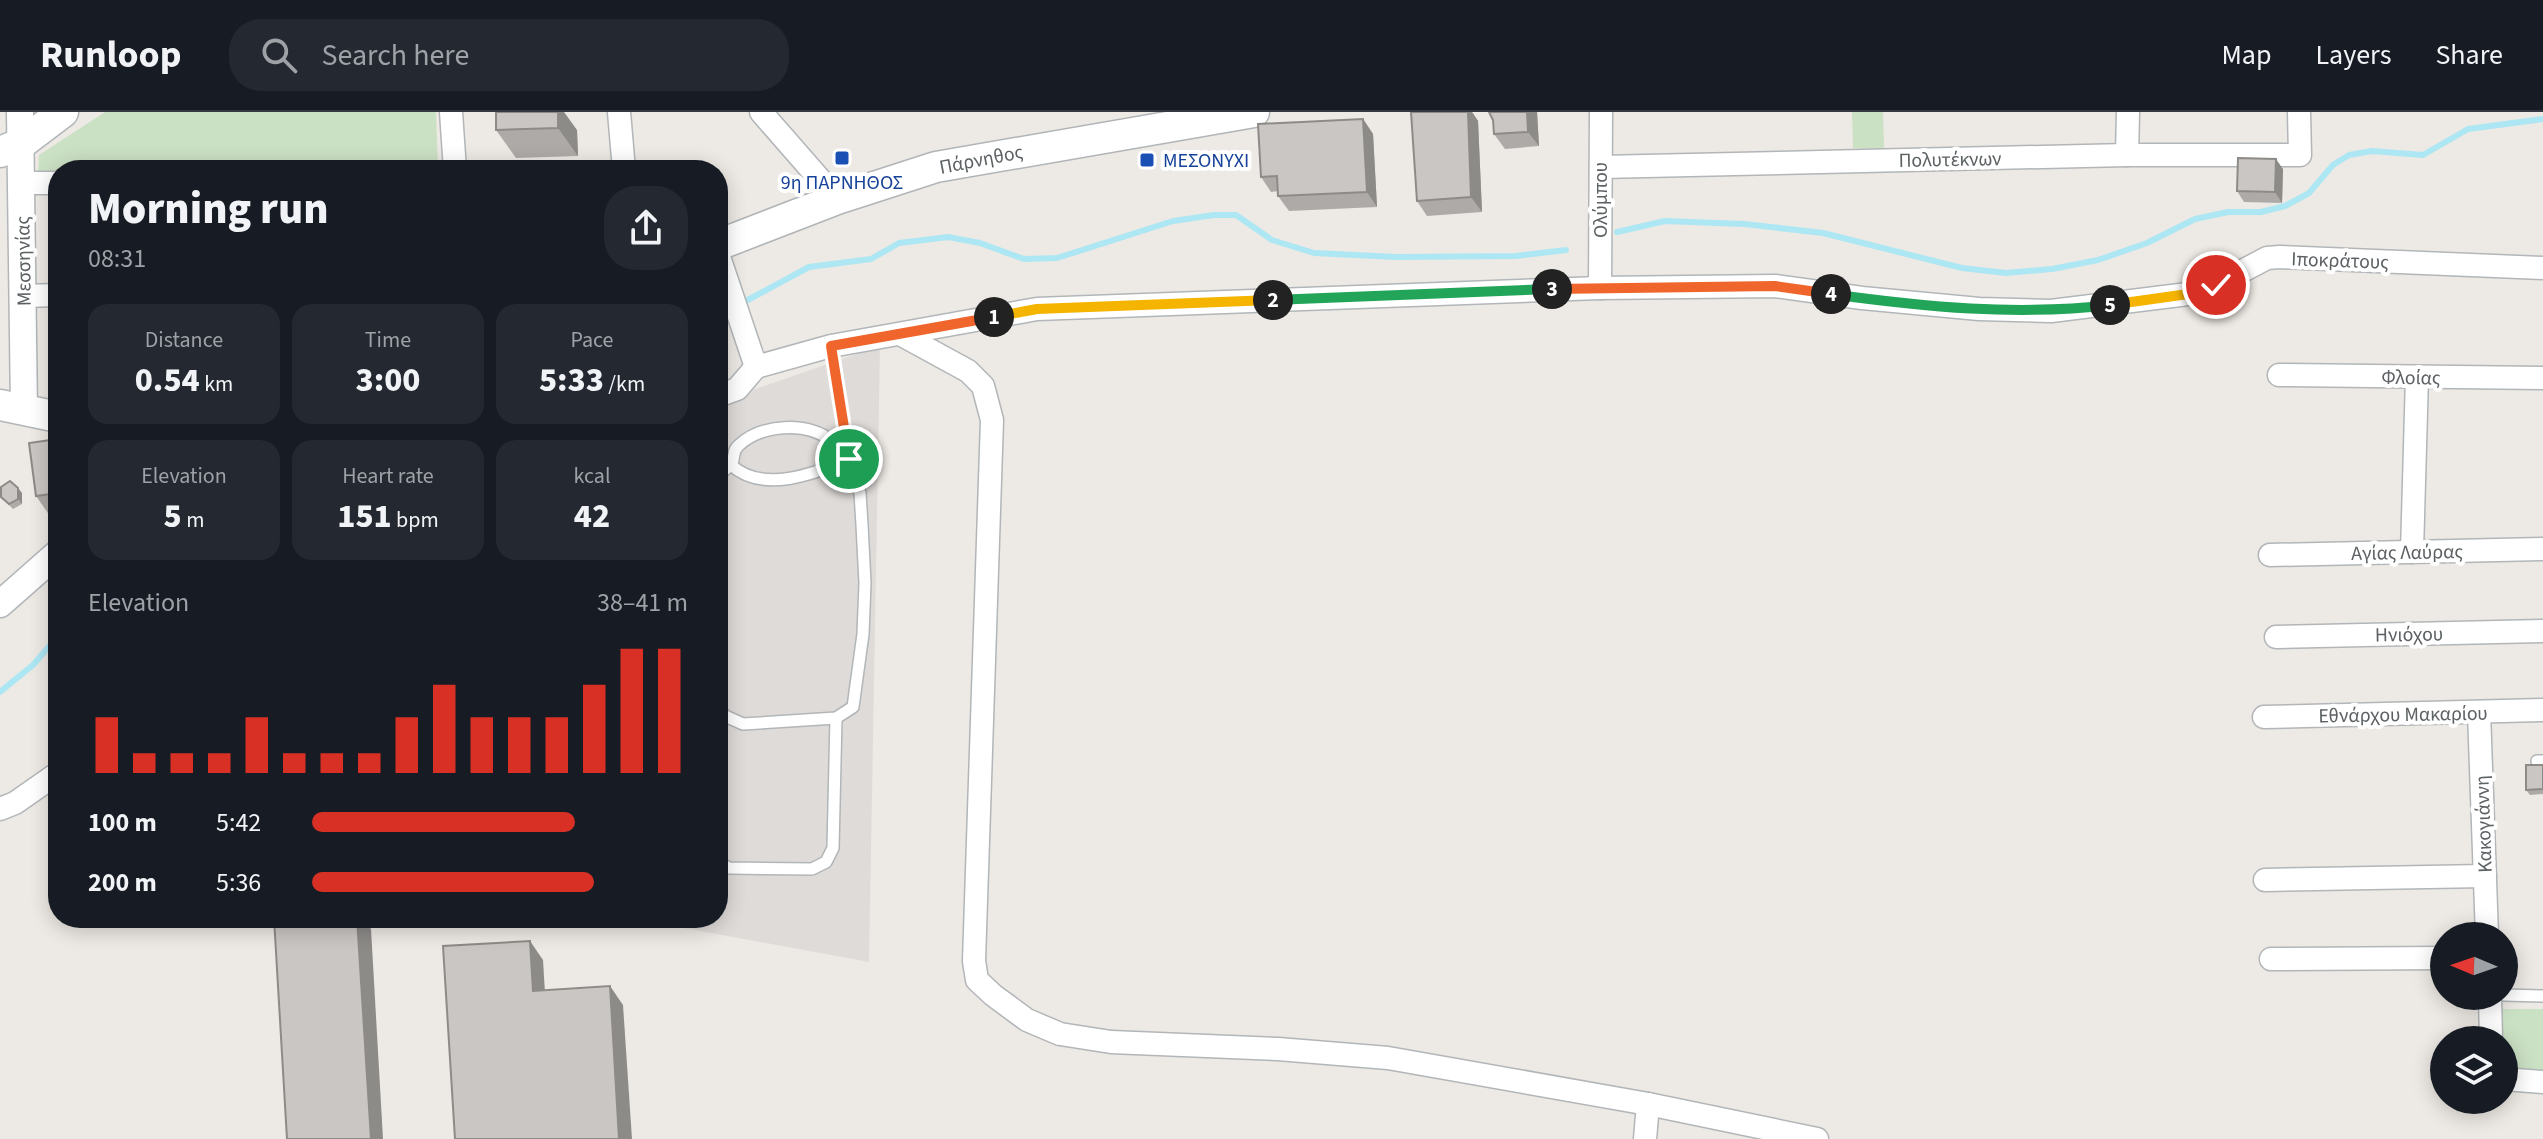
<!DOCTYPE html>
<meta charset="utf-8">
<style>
body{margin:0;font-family:"Source Sans 3",sans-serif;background:#242831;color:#f1f3f6;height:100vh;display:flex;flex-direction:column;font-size:30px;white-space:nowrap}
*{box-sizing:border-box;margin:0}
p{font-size:26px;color:#9ea1a6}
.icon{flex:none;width:44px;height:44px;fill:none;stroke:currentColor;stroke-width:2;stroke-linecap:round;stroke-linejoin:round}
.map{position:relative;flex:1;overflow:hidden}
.side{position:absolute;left:48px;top:48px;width:680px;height:768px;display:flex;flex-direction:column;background:#171b24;border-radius:32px;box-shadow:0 4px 20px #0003}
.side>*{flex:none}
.needle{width:52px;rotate:272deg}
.tools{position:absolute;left:2430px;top:810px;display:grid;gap:16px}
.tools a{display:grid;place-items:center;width:88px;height:88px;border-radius:50%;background:#171b24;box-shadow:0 4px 20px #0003;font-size:40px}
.pin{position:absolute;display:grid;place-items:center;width:68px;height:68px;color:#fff;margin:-34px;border:4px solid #fff;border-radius:50%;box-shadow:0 2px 8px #0007}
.km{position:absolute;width:40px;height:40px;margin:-20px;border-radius:50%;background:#222;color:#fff;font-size:22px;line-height:40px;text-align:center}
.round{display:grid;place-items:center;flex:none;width:84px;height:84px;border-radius:32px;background:#242831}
.headline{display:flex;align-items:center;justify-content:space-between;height:136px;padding:0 40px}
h1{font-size:44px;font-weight:800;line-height:60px}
.figures{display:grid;grid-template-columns:repeat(3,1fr);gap:12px;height:136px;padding:8px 40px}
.figures div{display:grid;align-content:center;border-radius:20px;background:#242831;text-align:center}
.figures b{font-size:34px;font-weight:800}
.figures small{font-size:22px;font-weight:400}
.figures p{font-size:22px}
.chart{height:224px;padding:16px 40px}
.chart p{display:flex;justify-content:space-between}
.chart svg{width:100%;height:144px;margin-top:8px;stroke:#d93025;stroke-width:6}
ul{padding:0 40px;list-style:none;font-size:26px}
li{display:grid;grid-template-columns:128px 96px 1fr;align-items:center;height:60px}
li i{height:20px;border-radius:10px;background:#d93025}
header{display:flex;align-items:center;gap:48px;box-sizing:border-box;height:112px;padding:0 40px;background:#171b24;border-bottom:2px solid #363941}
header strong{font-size:38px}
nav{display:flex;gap:44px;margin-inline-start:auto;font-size:28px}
.search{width:560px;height:72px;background:#242831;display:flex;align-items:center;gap:20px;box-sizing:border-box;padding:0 28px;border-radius:32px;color:#9ea1a6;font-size:30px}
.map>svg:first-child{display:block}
.industrial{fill:#dfdbd9}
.green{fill:#cbe1c4}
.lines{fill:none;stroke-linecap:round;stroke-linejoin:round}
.stream{stroke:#ade7f4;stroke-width:6}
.service-casing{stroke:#b2b6b8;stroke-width:14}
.minor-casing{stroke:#b2b6b8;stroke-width:25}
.tertiary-casing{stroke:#b2b6b8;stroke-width:29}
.secondary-casing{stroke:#b1b5b8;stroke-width:33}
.service{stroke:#fff;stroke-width:11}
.minor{stroke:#fff;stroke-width:22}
.tertiary{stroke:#fff;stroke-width:26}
.secondary{stroke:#fff;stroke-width:30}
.wall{fill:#aeaaa8}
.shaded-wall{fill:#8d8b88}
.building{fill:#cac6c3;stroke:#8d8b88;stroke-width:2}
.split-1-casing{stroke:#fff;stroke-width:16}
.split-2-casing{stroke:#fff;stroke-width:16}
.split-3-casing{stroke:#fff;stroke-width:16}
.split-4-casing{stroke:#fff;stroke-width:16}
.split-5-casing{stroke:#fff;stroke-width:16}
.split-6-casing{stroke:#fff;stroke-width:16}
.split-1{stroke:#f0652b;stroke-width:10}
.split-2{stroke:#f5b400;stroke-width:10}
.split-3{stroke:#22a559;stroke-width:10}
.split-4{stroke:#f0652b;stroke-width:10}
.split-5{stroke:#22a559;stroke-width:10}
.split-6{stroke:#f5b400;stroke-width:10}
.transit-dot{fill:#1a4fb4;stroke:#fff;stroke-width:3}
.labels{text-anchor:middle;stroke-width:8;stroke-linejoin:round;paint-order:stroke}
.street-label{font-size:20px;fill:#5c6163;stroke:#fff}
.transit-label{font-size:20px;fill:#164399;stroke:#fff;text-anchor:start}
</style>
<header>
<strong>Runloop</strong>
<div class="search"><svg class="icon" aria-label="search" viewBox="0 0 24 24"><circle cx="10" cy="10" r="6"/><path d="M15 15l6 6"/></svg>Search here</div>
<nav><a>Map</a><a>Layers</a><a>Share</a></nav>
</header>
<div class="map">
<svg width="2543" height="1027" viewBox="0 0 2543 1027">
<rect width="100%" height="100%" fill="#ede9e4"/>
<path class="industrial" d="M 880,234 L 869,850 L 630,806 L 718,806 L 718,290 Z"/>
<g class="green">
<path d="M 105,0 L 436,0 L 438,58 L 58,58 L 58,62 L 38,62 L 39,43 Z"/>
<path d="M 1852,0 L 1883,0 L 1884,37 L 1853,36 Z"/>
<path d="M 2502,897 L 2543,897 L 2543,961 L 2504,959 Z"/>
</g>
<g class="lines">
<g class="stream">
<path d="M 1617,120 L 1665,109 L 1744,112 L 1823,121 L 1962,156 L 2006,161 L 2052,157 L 2098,148 L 2147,131 L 2195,107 L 2228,100 L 2261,100 L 2285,94 L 2309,81 L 2333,53 L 2349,43 L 2372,39 L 2423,43 L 2468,17 L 2543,7"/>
<path d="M 718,204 L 809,155 L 871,147 L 899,131 L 948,125 L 980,131 L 1024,147 L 1057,146 L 1173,109 L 1214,103 L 1236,103 L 1272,128 L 1314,141 L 1396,145 L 1516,144 L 1566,138"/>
<path d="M 0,580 L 33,553 L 58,524"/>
</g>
<defs>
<g id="service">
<path d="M 731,353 C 763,382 814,362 849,347"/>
<path d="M 718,363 C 722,360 729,356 732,351 C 735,344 732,340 738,334 C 761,312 806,309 832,329 C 838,333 843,341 848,347"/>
<path d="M 718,594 L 725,604 L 743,612 L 836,606 L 853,595 L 863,522 L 865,471 L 862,413 L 860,381 L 849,347 L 831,234"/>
<path d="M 2537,649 L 2543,649"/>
<path d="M 718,750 L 729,756 L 812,757 L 826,750 L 833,736 L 836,606"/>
<path d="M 2504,883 L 2543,884"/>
</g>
<g id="minor">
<path d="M 451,0 L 455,58"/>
<path d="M 619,0 L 624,58"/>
<path d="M 761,0 L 837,87"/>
<path d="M 2127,43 L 2128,0"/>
<path d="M 1601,55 L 2127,43 L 2300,43 L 2299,0"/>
<path d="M 22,71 L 58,71"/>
<path d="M 718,142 L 756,255"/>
<path d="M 1600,176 L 1601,0"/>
<path d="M 23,184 L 58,183"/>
<path d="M 902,223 L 968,259 L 983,274 L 992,308 L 974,849 L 977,868 L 993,883 L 1027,908 L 1060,922 L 1111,930 L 1278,937 L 1388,946 L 1648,992 L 1817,1027"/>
<path d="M 2279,263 L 2543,266"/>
<path d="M 718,284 L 737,277 L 756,255 L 831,234 L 1037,197 L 1600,176 L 1775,174 L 1862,186 L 1979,197 L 2051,199 L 2188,182 L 2216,173 L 2267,146 L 2279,145 L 2543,156"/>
<path d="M 2412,440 L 2417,265"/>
<path d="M 2270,443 L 2543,437"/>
<path d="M 2276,525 L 2543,519"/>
<path d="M 2479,600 L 2487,824"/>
<path d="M 2264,605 L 2543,598"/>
<path d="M 0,697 L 15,691 L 58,661"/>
<path d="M 2265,768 L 2485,764"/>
<path d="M 2271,847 L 2444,846"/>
<path d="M 2490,884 L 2491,928"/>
<path d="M 2504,967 L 2543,970"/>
<path d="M 1645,1027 L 1648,992"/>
</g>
<g id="tertiary">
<path d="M 20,0 L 24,298"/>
<path d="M 0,492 L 58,441"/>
</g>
<g id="secondary">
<path d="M 0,40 L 22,31 L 63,0"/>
<path d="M 718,133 L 837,87 L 936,55 L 1254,0"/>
<path d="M 0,293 L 58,305"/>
</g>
</defs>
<use href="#service" class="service-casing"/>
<use href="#minor" class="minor-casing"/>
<use href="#tertiary" class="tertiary-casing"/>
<use href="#secondary" class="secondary-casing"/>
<use href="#service" class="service"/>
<use href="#minor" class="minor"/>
<use href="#tertiary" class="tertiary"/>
<use href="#secondary" class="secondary"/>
</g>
<g class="wall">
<path d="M 496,0 L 577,18 L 578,44 L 516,46 L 496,18 Z"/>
<path d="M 1411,0 L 1472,0 L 1478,9 L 1482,100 L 1427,104 L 1417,89 Z"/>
<path d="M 1537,0 L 1539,34 L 1505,37 L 1494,22 L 1493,8 Z"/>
<path d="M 1363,7 L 1373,22 L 1377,95 L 1289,99 L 1278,84 L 1278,79 L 1271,80 L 1261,65 Z"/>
<path d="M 2283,57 L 2282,91 L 2244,90 L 2237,79 Z"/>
<path d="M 58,328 L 58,403 L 50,404 L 36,384 Z"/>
<path d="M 22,381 L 22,392 L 13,397 L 1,385 Z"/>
<path d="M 2543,653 L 2543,682 L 2530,683 L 2526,678 Z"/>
</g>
<g class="shaded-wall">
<path d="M 549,0 L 564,0 L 577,18 L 578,44 L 558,16 Z"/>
<path d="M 1468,0 L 1472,0 L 1478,9 L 1482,100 L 1471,85 Z"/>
<path d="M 1527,0 L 1537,0 L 1539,34 L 1528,20 Z"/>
<path d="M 1363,7 L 1373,22 L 1377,95 L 1367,80 Z"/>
<path d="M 2276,47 L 2283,57 L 2282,91 L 2275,80 Z"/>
<path d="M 18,376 L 22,381 L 22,392 L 18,387 Z"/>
<path d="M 357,806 L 363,806 L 371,817 L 383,1027 L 371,1027 Z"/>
<path d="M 530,829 L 543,848 L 546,898 L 533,879 Z"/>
<path d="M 610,874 L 623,893 L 632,1027 L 619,1027 Z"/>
</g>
<g class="building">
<path d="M 496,0 L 558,0 L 558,16 L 496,18 Z"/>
<path d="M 1411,0 L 1468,0 L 1471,85 L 1417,89 Z"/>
<path d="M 1489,0 L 1527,0 L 1528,20 L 1494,22 L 1493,8 Z"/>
<path d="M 1363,7 L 1367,80 L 1278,84 L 1277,64 L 1261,65 L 1258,12 Z"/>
<path d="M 2238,46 L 2276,47 L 2275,80 L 2237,79 Z"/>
<path d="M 58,327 L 58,381 L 36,384 L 29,331 Z"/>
<path d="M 10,369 L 18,376 L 18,387 L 9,392 L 1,385 L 1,375 Z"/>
<path d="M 2526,653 L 2543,653 L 2543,677 L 2526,678 Z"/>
<path d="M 274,806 L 357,806 L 371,1027 L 287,1027 Z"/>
<path d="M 530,829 L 533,879 L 610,874 L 619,1027 L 455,1027 L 443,834 Z"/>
</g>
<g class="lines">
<defs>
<path id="split-1" d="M 849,347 L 831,234 L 994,205"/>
<path id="split-2" d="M 994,205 L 1037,197 L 1273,188"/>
<path id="split-3" d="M 1273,188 L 1552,177"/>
<path id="split-4" d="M 1552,177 L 1775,174 L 1831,182"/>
<path id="split-5" d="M 1831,182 C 1924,195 2017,204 2110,193"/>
<path id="split-6" d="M 2110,193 L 2188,182 L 2216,173"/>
</defs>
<use href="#split-1" class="split-1-casing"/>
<use href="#split-2" class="split-2-casing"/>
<use href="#split-3" class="split-3-casing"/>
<use href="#split-4" class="split-4-casing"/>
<use href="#split-5" class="split-5-casing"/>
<use href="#split-6" class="split-6-casing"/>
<use href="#split-1" class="split-1"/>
<use href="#split-2" class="split-2"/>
<use href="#split-3" class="split-3"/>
<use href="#split-4" class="split-4"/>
<use href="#split-5" class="split-5"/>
<use href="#split-6" class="split-6"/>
</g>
<g class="transit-dot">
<rect x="834" y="38" width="16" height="16" rx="4"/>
<rect x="1139" y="40" width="16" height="16" rx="4"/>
</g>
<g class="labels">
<g class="street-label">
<text transform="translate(981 47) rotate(-11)" y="7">Πάρνηθος</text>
<text transform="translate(1950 47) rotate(-1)" y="7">Πολυτέκνων</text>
<text transform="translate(1600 88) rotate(-90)" y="7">Ολύμπου</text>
<text transform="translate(2340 148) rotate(2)" y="7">Ιποκράτους</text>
<text transform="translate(23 149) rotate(-91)" y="7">Μεσσηνίας</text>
<text transform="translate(2411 265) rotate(1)" y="7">Φλοίας</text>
<text transform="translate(2407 440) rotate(-1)" y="7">Αγίας Λαύρας</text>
<text transform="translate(2409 522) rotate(-1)" y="7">Ηνιόχου</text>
<text transform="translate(2403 602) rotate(-1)" y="7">Εθνάρχου Μακαρίου</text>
<text transform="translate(2483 712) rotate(-92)" y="7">Κακογιάννη</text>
</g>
<g class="transit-label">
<text x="1163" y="55">ΜΕΣΟΝΥΧΙ</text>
<text x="842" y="77" text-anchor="middle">9η ΠΑΡΝΗΘΟΣ</text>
</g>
</g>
</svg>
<div class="tools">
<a><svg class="needle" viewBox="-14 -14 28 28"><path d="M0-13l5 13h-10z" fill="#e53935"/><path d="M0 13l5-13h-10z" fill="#9ea1a6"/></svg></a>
<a><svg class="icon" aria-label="layers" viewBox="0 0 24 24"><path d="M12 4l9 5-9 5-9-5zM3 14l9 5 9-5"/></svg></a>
</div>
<div class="pin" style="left:849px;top:347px;background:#1e9e55"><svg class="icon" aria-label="arrive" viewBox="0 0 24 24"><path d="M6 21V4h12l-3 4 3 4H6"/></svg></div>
<div class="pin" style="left:2216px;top:173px;background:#d93025"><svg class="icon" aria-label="check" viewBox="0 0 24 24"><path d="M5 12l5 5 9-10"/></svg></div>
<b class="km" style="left:994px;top:205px">1</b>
<b class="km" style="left:1273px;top:188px">2</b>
<b class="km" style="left:1552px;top:177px">3</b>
<b class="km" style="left:1831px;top:182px">4</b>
<b class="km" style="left:2110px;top:193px">5</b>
<section class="side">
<div class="headline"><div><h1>Morning run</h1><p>08:31</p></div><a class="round"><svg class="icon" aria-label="share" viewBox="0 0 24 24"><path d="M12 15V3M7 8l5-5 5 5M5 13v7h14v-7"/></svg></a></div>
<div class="figures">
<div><p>Distance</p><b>0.54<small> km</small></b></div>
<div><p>Time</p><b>3:00</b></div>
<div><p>Pace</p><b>5:33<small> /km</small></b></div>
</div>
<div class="figures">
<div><p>Elevation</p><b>5<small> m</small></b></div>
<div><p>Heart rate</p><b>151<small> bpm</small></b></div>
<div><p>kcal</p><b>42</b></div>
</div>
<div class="chart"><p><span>Elevation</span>38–41 m</p>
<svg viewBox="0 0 160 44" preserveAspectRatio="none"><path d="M5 44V27M15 44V38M25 44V38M35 44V38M45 44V27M55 44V38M65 44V38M75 44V38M85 44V27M95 44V17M105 44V27M115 44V27M125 44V27M135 44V17M145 44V6M155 44V6"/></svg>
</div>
<ul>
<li><b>100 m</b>5:42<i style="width:70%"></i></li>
<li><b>200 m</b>5:36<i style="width:75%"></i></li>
</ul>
</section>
</div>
